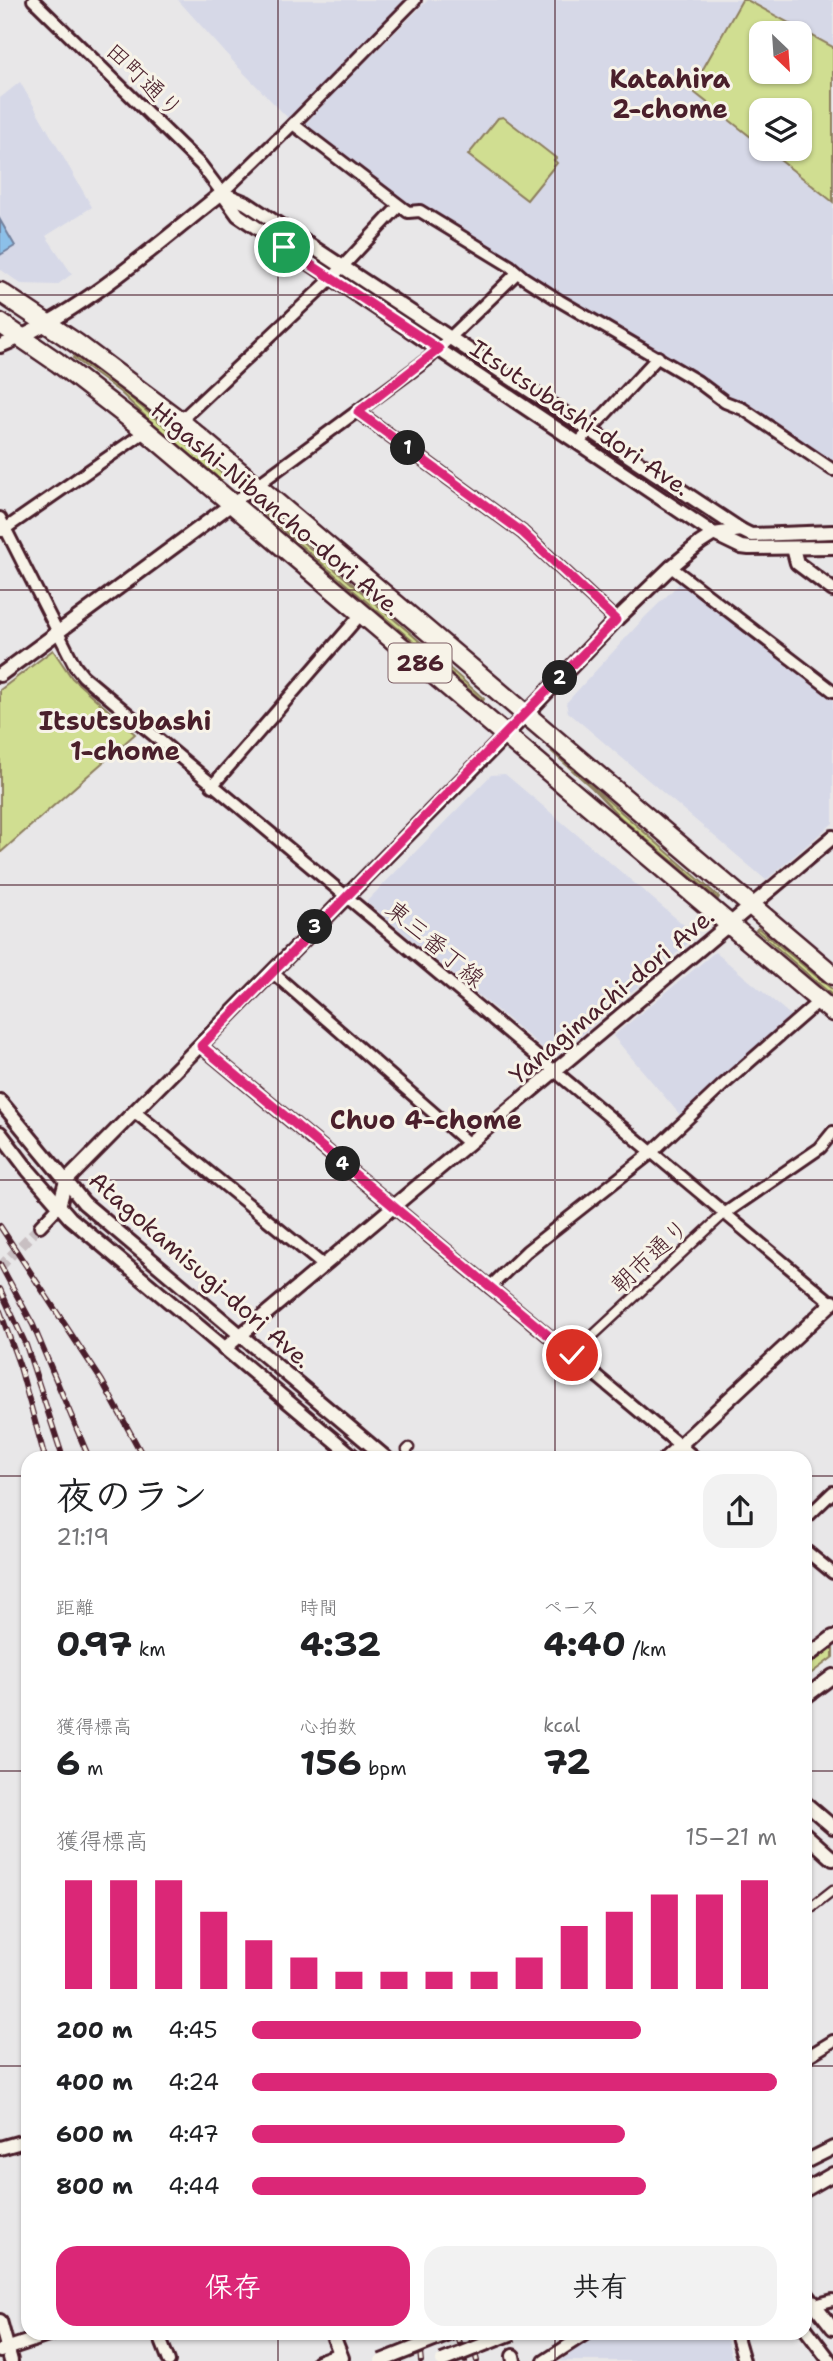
<!DOCTYPE html>
<html lang="ja">
<meta charset="utf-8">
<style>
body{margin:0;font-family:"Shantell Sans","Klee One",sans-serif;background:#f2f2f2;color:#202124;height:100vh;display:flex;flex-direction:column;font-size:26px;white-space:nowrap}
*{box-sizing:border-box;margin:0}
p{font-size:23px;color:#757577}
.icon{flex:none;width:38px;height:38px;fill:none;stroke:currentColor;stroke-width:2;stroke-linecap:round;stroke-linejoin:round}
.map{position:relative;flex:1;overflow:hidden}
.panel{position:absolute;left:21px;top:1451px;width:791px;height:889px;display:flex;flex-direction:column;background:#fff;border-radius:21px;box-shadow:0 2px 5px #0004}
.panel>*{flex:none}
.needle{width:46px;rotate:155deg}
.tools{position:absolute;left:749px;top:21px;display:grid;gap:14px}
.tools a{display:grid;place-items:center;width:63px;height:63px;border-radius:14px;background:#fff;box-shadow:0 2px 5px #0004;font-size:35px}
.pin{position:absolute;display:grid;place-items:center;width:60px;height:60px;color:#fff;margin:-30px;border:4px solid #fff;border-radius:50%;box-shadow:0 2px 7px #0007}
.km{position:absolute;width:35px;height:35px;margin:-18px;border-radius:50%;background:#222;color:#fff;font-size:19px;line-height:35px;text-align:center}
.round{display:grid;place-items:center;flex:none;width:74px;height:74px;border-radius:21px;background:#f2f2f2}
.headline{display:flex;align-items:center;justify-content:space-between;height:119px;padding:0 35px}
h1{font-size:38px;font-weight:700;line-height:52px}
.stats{display:grid;grid-template-columns:repeat(3,1fr);gap:10px;height:119px;padding:7px 35px}
.stats div{display:grid;align-content:center}
.stats b{font-size:35px;font-weight:700}
.stats small{font-size:19px;font-weight:400}
.stats p{font-size:19px}
.chart{height:196px;padding:14px 35px}
.chart p{display:flex;justify-content:space-between}
.chart svg{width:100%;height:126px;margin-top:7px;stroke:#db2777;stroke-width:6}
.action{display:flex;gap:14px;margin-top:auto;padding:14px 35px}
.action a{flex:1;height:80px;border-radius:21px;background:#db2777;color:#fff;font-size:28px;font-weight:700;line-height:80px;text-align:center}
.action a+a{background:#f2f2f2;color:#202124}
ul{padding:0 35px;list-style:none;font-size:23px}
li{display:grid;grid-template-columns:112px 84px 1fr;align-items:center;height:52px}
li i{height:18px;border-radius:9px;background:#db2777}
.map>svg:first-child{display:block}
.built{fill:#d6d8e7;fill-rule:evenodd}
.green{fill:#d0de91;stroke:#8d7e5e;stroke-width:2;fill-rule:evenodd}
.water{fill:#8cc0e9;stroke:#72809d;stroke-width:2}
.lines{fill:none;stroke-linecap:round;stroke-linejoin:round}
.minor-tunnel{stroke:#c8bfc2;stroke-width:10;stroke-dasharray:10 5;stroke-linecap:butt}
.tertiary-tunnel{stroke:#c8bfc2;stroke-width:12;stroke-dasharray:12 6;stroke-linecap:butt}
.pedestrian-casing{stroke:#4a1f2b;stroke-width:13}
.minor-casing{stroke:#4a1f2b;stroke-width:16}
.tertiary-casing{stroke:#4a1f2b;stroke-width:18}
.trunk-casing{stroke:#4a1f2b;stroke-width:23}
.pedestrian{stroke:#f7f3e8;stroke-width:8}
.minor{stroke:#f7f3e8;stroke-width:10}
.tertiary{stroke:#f7f3e8;stroke-width:12}
.trunk{stroke:#f7f3e8;stroke-width:18}
.rail-casing{stroke:#4a1f2b;stroke-width:6}
.rail{stroke:#f7f3e8;stroke-width:3.5;stroke-dasharray:10;stroke-linecap:butt}
.tertiary-bridge-casing{stroke:#4a1f2b;stroke-width:18;stroke-linecap:butt}
.tertiary-bridge{stroke:#f7f3e8;stroke-width:12}
.route-casing{stroke:#fff;stroke-width:14}
.route{stroke:#db2777;stroke-width:9}
.grid{fill:none;stroke:#4a1f2b;stroke-width:2;stroke-opacity:0.55}
.labels{text-anchor:middle;stroke-width:6;stroke-linejoin:round;paint-order:stroke}
.shield{fill:#f7f3e8;stroke:#7e5f64;stroke-width:2}
.shield-label{font-size:23px;font-weight:bold;fill:#4a1f2b}
.street-label{font-size:24px;fill:#4a1f2b;stroke:#f7f3e8}
.neighbourhood-label{font-size:26px;font-weight:bold;fill:#4a1f2b;stroke:#f7f3e8}
</style>
<div class="map">
<svg width="833" height="2361" viewBox="0 0 833 2361">
<rect width="100%" height="100%" fill="#e8e7e8"/>
<filter id="ink" filterUnits="userSpaceOnUse"><feTurbulence type="fractalNoise" baseFrequency=".0143" numOctaves="2"/><feDisplacementMap in="SourceGraphic" scale="14" xChannelSelector="R" yChannelSelector="G"/><feConvolveMatrix kernelMatrix="1 2 1 2 8 2 1 2 1" color-interpolation-filters="sRGB"/></filter>
<g filter="url(#ink)">
<g class="built">
<path d="M 178,0 L 407,0 L 288,118 L 240,69 Z"/>
<path d="M 428,0 L 833,0 L 833,466 L 726,398 L 408,209 L 304,128 L 304,125 L 337,90 ZM 761,33 L 800,33 L 800,72 L 761,72 ZM 761,110 L 800,110 L 800,149 L 761,149 Z"/>
<path d="M 20,82 L 92,207 L 46,236 L 72,274 L 57,285 L 21,284 L 0,269 L 0,98 Z"/>
<path d="M 683,580 L 833,696 L 833,823 L 766,880 L 568,712 L 566,703 L 645,617 Z"/>
<path d="M 505,774 L 697,936 L 559,1054 L 551,1055 L 366,902 L 491,775 Z"/>
<path d="M 715,952 L 794,1018 L 681,1116 L 613,1036 Z"/>
<path d="M 598,2333 L 725,2333 L 733,2361 L 560,2361 Z"/>
</g>
<g class="green">
<path d="M 742,0 L 747,0 L 833,47 L 833,202 L 766,149 L 800,149 L 800,110 L 761,110 L 761,145 L 695,93 L 695,83 ZM 761,33 L 800,33 L 800,72 L 761,72 Z"/>
<path d="M 503,117 L 556,158 L 554,160 L 557,163 L 527,200 L 468,155 L 498,118 Z"/>
<path d="M 74,356 L 121,390 L 225,476 L 221,480 L 147,418 L 120,392 L 73,358 Z"/>
<path d="M 260,506 L 409,632 L 484,699 L 483,701 L 258,509 Z"/>
<path d="M 53,650 L 72,678 L 135,734 L 0,853 L 0,690 Z"/>
<path d="M 551,751 L 719,897 L 718,899 L 621,818 L 592,788 Z"/>
<path d="M 758,928 L 833,990 L 833,996 L 756,930 Z"/>
<path d="M 833,1647 L 833,1657 L 805,1678 L 805,1668 Z"/>
</g>
<path class="water" d="M 0,220 L 15,246 L 0,255 Z"/>
<g class="lines">
<path class="minor-tunnel" d="M 0,1267 L 40,1226"/>
<path class="tertiary-tunnel" d="M 505,2333 L 513,2356"/>
<defs>
<g id="pedestrian">
<path d="M 572,1355 L 724,1214"/>
<path d="M 407,1450 L 409,1448"/>
<path d="M 805,1912 L 833,1890"/>
</g>
<g id="minor">
<path d="M 33,0 L 201,165 L 222,193 L 293,124 L 415,0"/>
<path d="M 293,124 L 408,212 L 420,211 L 510,266 L 524,278 L 560,301 L 697,381 L 725,402 L 743,409 L 833,470"/>
<path d="M 358,412 L 522,532 L 616,620"/>
<path d="M 180,421 L 331,279 L 399,206"/>
<path d="M 579,442 L 658,357"/>
<path d="M 233,503 L 428,359 L 517,273"/>
<path d="M 0,518 L 75,666 L 83,676 L 833,1304"/>
<path d="M 2,531 L 146,431"/>
<path d="M 671,567 L 833,691"/>
<path d="M 212,786 L 362,613"/>
<path d="M 272,972 L 469,1144"/>
<path d="M 201,1046 L 695,1458"/>
<path d="M 135,1112 L 323,1265"/>
<path d="M 724,1214 L 820,1148 L 833,1132"/>
<path d="M 40,1226 L 59,1206"/>
<path d="M 490,1287 L 527,1251 L 651,1153 L 723,1085 L 819,1001"/>
<path d="M 805,1519 L 833,1492"/>
<path d="M 805,1550 L 833,1573"/>
<path d="M 805,2058 L 833,2041"/>
<path d="M 815,2305 L 833,2300"/>
<path d="M 158,2333 L 169,2361"/>
<path d="M 736,2333 L 744,2361"/>
<path d="M 318,2361 L 340,2353"/>
<path d="M 544,2361 L 587,2333"/>
</g>
<g id="tertiary">
<path d="M 222,193 L 238,215 L 714,534 L 741,547 L 749,548 L 833,547"/>
<path d="M 224,194 L 246,203 L 741,530 L 751,535 L 833,532"/>
<path d="M 0,346 C 79,315 155,246 222,193"/>
<path d="M 793,548 L 797,563 L 833,590"/>
<path d="M 0,675 L 233,503"/>
<path d="M 0,1101 L 84,1203 L 386,1458"/>
<path d="M 0,1133 L 28,1170 L 70,1218 L 355,1458"/>
<path d="M 59,1206 L 66,1181 L 505,736 L 616,620 L 671,567 L 700,543 L 714,534 L 741,530"/>
<path d="M 224,1349 L 833,837"/>
<path d="M 666,1458 L 833,1302"/>
<path d="M 805,1658 L 833,1637"/>
<path d="M 805,1697 L 833,1676"/>
<path d="M 805,1803 L 833,1827"/>
<path d="M 805,1834 L 833,1859"/>
<path d="M 0,2148 L 28,2140"/>
<path d="M 805,2162 L 833,2148"/>
<path d="M 805,2190 L 833,2174"/>
<path d="M 805,2292 L 833,2328"/>
<path d="M 0,2321 L 11,2361"/>
<path d="M 805,2328 L 830,2361"/>
<path d="M 332,2333 L 342,2358"/>
<path d="M 0,2351 L 54,2333"/>
<path d="M 513,2356 L 514,2361"/>
</g>
<g id="trunk">
<path d="M 0,292 L 76,343 L 180,421 L 833,975"/>
<path d="M 0,323 L 57,362 L 146,431 L 833,1012"/>
</g>
</defs>
<use href="#pedestrian" class="pedestrian-casing"/>
<use href="#minor" class="minor-casing"/>
<use href="#tertiary" class="tertiary-casing"/>
<use href="#trunk" class="trunk-casing"/>
<use href="#pedestrian" class="pedestrian"/>
<use href="#minor" class="minor"/>
<use href="#tertiary" class="tertiary"/>
<use href="#trunk" class="trunk"/>
<defs>
<g id="rail">
<path d="M 0,1226 L 102,1381 L 144,1458"/>
<path d="M 0,1264 L 33,1325 L 89,1458"/>
<path d="M 0,1289 L 26,1345 L 63,1458"/>
<path d="M 0,1311 L 20,1367 L 45,1458"/>
<path d="M 418,2333 L 421,2361"/>
<path d="M 457,2333 L 465,2361"/>
<path d="M 470,2333 L 477,2361"/>
</g>
</defs>
<use href="#rail" class="rail-casing"/>
<use href="#rail" class="rail"/>
<defs>
<g id="tertiary-bridge">
<path d="M 381,2361 L 452,2333"/>
<path d="M 442,2361 L 513,2333"/>
</g>
</defs>
<use href="#tertiary-bridge" class="tertiary-bridge-casing"/>
<use href="#tertiary-bridge" class="tertiary-bridge"/>
</g>
</g>
<g class="lines" filter="url(#ink)">
<defs>
<path id="route" d="M 284,247 L 439,349 L 358,412 L 522,532 L 616,620 L 201,1046 L 572,1355"/>
</defs>
<use href="#route" class="route-casing"/>
<use href="#route" class="route"/>
</g>
<path class="grid" d="M 278,0 L 278,1458M 555,0 L 555,1458M 0,295 L 833,295M 0,590 L 833,590M 0,885 L 833,885M 0,1180 L 833,1180M 0,1476 L 28,1476M 805,1476 L 833,1476M 0,1771 L 28,1771M 805,1771 L 833,1771M 0,2066 L 28,2066M 805,2066 L 833,2066M 278,2333 L 278,2361M 555,2333 L 555,2361"/>
<g class="labels">
<rect class="shield" x="388.5" y="643.5" width="63" height="39" rx="5"/>
<g class="shield-label">
<text x="420" y="671">286</text>
</g>
<g class="street-label">
<text transform="translate(144 80) rotate(44)" y="8">田町通り</text>
<text transform="translate(580 418) rotate(34)" y="8">Itsutsubashi-dori Ave.</text>
<text transform="translate(276 509) rotate(40)" y="8">Higashi-Nibancho-dori Ave.</text>
<text transform="translate(435 944) rotate(40)" y="8">東三番丁線</text>
<text transform="translate(612 996) rotate(-40)" y="8">Yanagimachi-dori Ave.</text>
<text transform="translate(650 1256) rotate(-43)" y="8">朝市通り</text>
<text transform="translate(200 1270) rotate(41)" y="8">Atagokamisugi-dori Ave.</text>
</g>
<g class="neighbourhood-label">
<text x="670" y="88">Katahira<tspan x="670" dy="30">2-chome</tspan></text>
<text x="125" y="730">Itsutsubashi<tspan x="125" dy="30">1-chome</tspan></text>
<text x="426" y="1129">Chuo 4-chome</text>
</g>
</g>
</svg>
<div class="tools">
<a><svg class="needle" viewBox="-14 -14 28 28"><path d="M0-13l5 13h-10z" fill="#e53935"/><path d="M0 13l5-13h-10z" fill="#757577"/></svg></a>
<a><svg class="icon" aria-label="layers" viewBox="0 0 24 24"><path d="M12 4l9 5-9 5-9-5zM3 14l9 5 9-5"/></svg></a>
</div>
<div class="pin" style="left:284px;top:247px;background:#1e9e55"><svg class="icon" aria-label="arrive" viewBox="0 0 24 24"><path d="M6 21V4h12l-3 4 3 4H6"/></svg></div>
<div class="pin" style="left:572px;top:1355px;background:#d93025"><svg class="icon" aria-label="check" viewBox="0 0 24 24"><path d="M5 12l5 5 9-10"/></svg></div>
<b class="km" style="left:408px;top:448px">1</b>
<b class="km" style="left:560px;top:678px">2</b>
<b class="km" style="left:315px;top:927px">3</b>
<b class="km" style="left:343px;top:1164px">4</b>
<section class="panel">
<div class="headline"><div><h1>夜のラン</h1><p>21:19</p></div><a class="round"><svg class="icon" aria-label="share" viewBox="0 0 24 24"><path d="M12 15V3M7 8l5-5 5 5M5 13v7h14v-7"/></svg></a></div>
<div class="stats">
<div><p>距離</p><b>0.97<small> km</small></b></div>
<div><p>時間</p><b>4:32</b></div>
<div><p>ペース</p><b>4:40<small> /km</small></b></div>
</div>
<div class="stats">
<div><p>獲得標高</p><b>6<small> m</small></b></div>
<div><p>心拍数</p><b>156<small> bpm</small></b></div>
<div><p>kcal</p><b>72</b></div>
</div>
<div class="chart"><p><span>獲得標高</span>15–21 m</p>
<svg viewBox="0 0 160 44" preserveAspectRatio="none"><path d="M5 44V6M15 44V6M25 44V6M35 44V17M45 44V27M55 44V33M65 44V38M75 44V38M85 44V38M95 44V38M105 44V33M115 44V22M125 44V17M135 44V11M145 44V11M155 44V6"/></svg>
</div>
<ul>
<li><b>200 m</b>4:45<i style="width:74%"></i></li>
<li><b>400 m</b>4:24<i style="width:100%"></i></li>
<li><b>600 m</b>4:47<i style="width:71%"></i></li>
<li><b>800 m</b>4:44<i style="width:75%"></i></li>
</ul>
<div class="action"><a>保存</a><a>共有</a></div>
</section>
</div>
